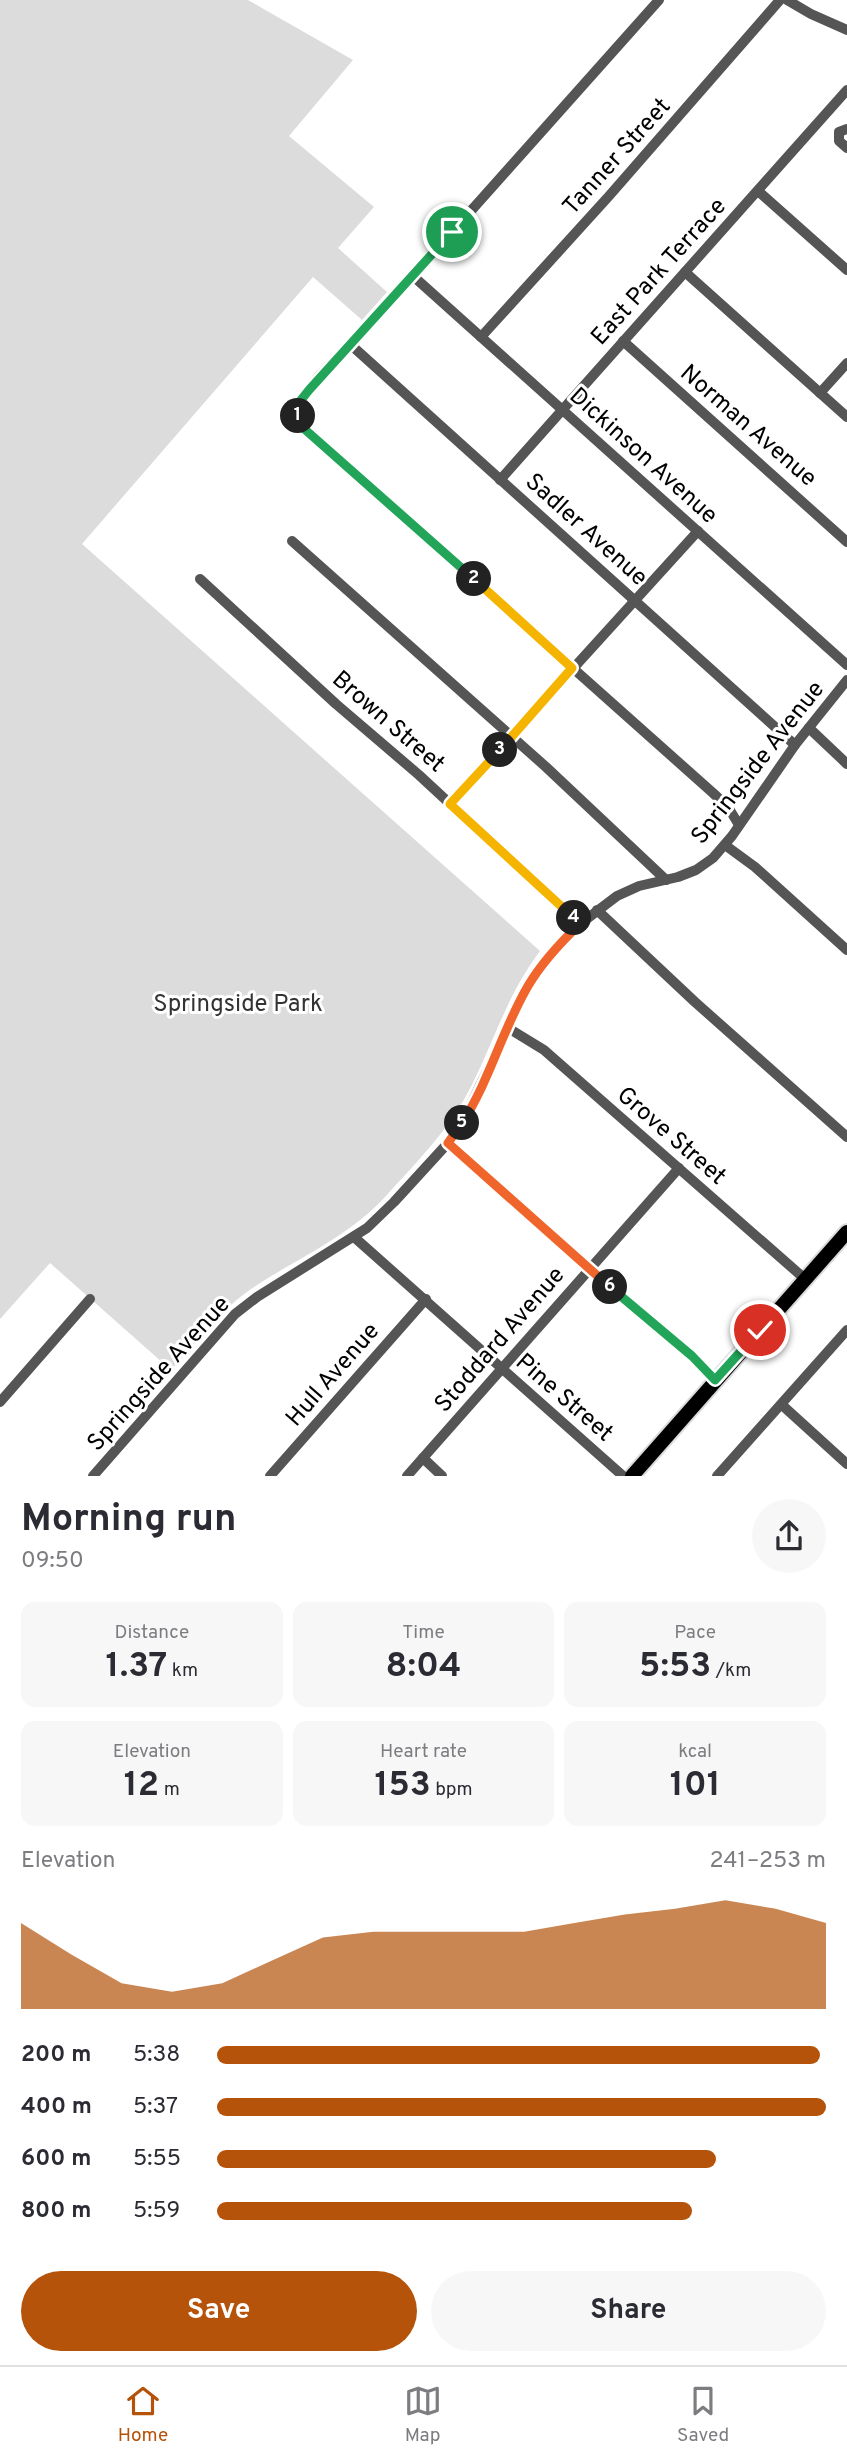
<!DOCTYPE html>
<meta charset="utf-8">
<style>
body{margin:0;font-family:Overpass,sans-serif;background:#f7f7f7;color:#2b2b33;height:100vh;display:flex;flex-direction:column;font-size:26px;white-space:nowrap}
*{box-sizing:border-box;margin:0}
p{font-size:23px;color:#7c7c81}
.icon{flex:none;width:38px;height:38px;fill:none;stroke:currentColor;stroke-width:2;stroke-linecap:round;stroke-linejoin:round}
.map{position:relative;height:1476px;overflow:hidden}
.panel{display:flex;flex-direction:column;background:#fff;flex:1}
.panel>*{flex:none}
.pin{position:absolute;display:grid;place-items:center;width:60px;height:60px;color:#fff;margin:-30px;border:4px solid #fff;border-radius:50%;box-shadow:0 2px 7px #0007}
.km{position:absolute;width:35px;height:35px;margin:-18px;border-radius:50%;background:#222;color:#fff;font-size:19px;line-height:35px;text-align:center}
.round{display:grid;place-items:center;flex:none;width:74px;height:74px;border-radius:37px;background:#f7f7f7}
.headline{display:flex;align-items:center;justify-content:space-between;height:119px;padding:0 21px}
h1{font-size:38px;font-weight:700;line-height:52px}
.figures{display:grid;grid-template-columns:repeat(3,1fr);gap:10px;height:119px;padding:7px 21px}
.figures div{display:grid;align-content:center;border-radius:14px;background:#f7f7f7;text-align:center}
.figures b{font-size:35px;font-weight:700}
.figures small{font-size:19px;font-weight:400}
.figures p{font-size:19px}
.chart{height:196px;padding:14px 21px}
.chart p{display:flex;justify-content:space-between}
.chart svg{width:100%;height:126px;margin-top:7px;fill:#b45309;opacity:.7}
.cta{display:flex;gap:14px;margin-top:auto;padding:14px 21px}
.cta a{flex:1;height:80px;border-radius:42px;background:#b45309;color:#fff;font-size:28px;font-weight:700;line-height:80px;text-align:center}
.cta a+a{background:#f7f7f7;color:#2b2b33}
ul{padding:0 21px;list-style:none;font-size:23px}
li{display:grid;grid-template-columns:112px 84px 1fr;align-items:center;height:52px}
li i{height:18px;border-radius:9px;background:#b45309}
.tabs{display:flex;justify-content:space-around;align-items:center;height:98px;border-top:2px solid #e1e1e2;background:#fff;font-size:19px;color:#7c7c81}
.tabs a{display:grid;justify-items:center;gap:4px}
.tabs .active{color:#b45309}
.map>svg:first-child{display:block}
.green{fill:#dcdcdc}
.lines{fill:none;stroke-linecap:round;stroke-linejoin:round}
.major-casing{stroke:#dbdbdb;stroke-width:18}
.minor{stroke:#555;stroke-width:10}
.major{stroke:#000;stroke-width:14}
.split-1-casing{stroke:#fff;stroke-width:14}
.split-2-casing{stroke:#fff;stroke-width:14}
.split-3-casing{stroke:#fff;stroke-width:14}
.split-4-casing{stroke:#fff;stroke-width:14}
.split-5-casing{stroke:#fff;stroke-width:14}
.split-6-casing{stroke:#fff;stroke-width:14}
.split-7-casing{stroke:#fff;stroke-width:14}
.split-1{stroke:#22a559;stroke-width:9}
.split-2{stroke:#22a559;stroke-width:9}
.split-3{stroke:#f5b400;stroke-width:9}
.split-4{stroke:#f5b400;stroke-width:9}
.split-5{stroke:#f0652b;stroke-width:9}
.split-6{stroke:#f0652b;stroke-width:9}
.split-7{stroke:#22a559;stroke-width:9}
.labels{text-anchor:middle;stroke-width:6;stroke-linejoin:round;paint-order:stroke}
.street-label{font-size:24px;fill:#000;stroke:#fff}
.park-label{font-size:24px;fill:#333;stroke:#fff}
</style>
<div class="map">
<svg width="847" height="1476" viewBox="0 0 847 1476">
<rect width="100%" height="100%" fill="#fff"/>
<path class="green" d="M 0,0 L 248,0 L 353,60 L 289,136 L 374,207 L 338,248 L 387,292 L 362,320 L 313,277 L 82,544 L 540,951 C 504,999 493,1047 465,1098 C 444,1135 413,1166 385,1197 C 348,1237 298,1258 254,1287 C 221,1309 197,1341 171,1370 L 50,1263 L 0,1319 Z"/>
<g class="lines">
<defs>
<path id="major" d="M 632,1476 L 847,1232"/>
</defs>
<use href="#major" class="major-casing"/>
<g class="minor">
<path d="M 659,0 L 353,343 C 334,361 288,398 301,426 L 713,793 L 728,807 L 739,825"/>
<path d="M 787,0 L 811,14 L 847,30"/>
<path d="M 847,129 L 839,132 L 839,141 L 847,148"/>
<path d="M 758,191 L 847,270"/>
<path d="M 685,272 L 847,417"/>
<path d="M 413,276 L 847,665"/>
<path d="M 481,337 L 609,196 L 780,0"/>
<path d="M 623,341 L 847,542"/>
<path d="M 351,345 L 795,745"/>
<path d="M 820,393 L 847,363"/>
<path d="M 500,480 L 847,90"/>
<path d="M 292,541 L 546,767 L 666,880"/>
<path d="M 200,579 L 336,704 L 419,775 L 580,924"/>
<path d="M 809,728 L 847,764"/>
<path d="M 450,804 L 698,531"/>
<path d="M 725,845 L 755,867 L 847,950"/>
<path d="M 597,910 L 695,1002 L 847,1137"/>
<path d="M 508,1028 L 544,1050 L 805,1279"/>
<path d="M 448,1143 L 589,1269 L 692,1357 L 715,1380"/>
<path d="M 354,1237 L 623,1476"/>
<path d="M 0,1402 L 90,1299"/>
<path d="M 782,1405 L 847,1464"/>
<path d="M 423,1458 L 442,1476"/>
<path d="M 93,1476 L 235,1314 L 257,1297 L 367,1228 L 394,1202 L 448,1143 L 464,1119 L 529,984 L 558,947 L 580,924 L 617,896 L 639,886 L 678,877 L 696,870 L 713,858 L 732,836 L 795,745 L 847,680"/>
<path d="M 270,1476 L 426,1299"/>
<path d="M 407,1476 L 679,1168"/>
<path d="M 717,1476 L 847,1330"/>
</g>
<use href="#major" class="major"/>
</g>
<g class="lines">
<defs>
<path id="split-1" d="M 298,416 L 301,400 L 309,390 L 452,232"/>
<path id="split-2" d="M 298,416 L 301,426 L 474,579"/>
<path id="split-3" d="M 474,579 L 572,668 L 500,750"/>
<path id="split-4" d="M 500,750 L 450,804 L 574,918"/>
<path id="split-5" d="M 462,1123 C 490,1080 502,1030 528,986 C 541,964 561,942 580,924 L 574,918"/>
<path id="split-6" d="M 462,1123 L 448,1143 L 610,1287"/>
<path id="split-7" d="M 610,1287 L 692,1356 L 715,1380 L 760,1330"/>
</defs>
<use href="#split-1" class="split-1-casing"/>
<use href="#split-2" class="split-2-casing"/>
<use href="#split-3" class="split-3-casing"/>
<use href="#split-4" class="split-4-casing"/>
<use href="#split-5" class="split-5-casing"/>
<use href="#split-6" class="split-6-casing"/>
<use href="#split-7" class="split-7-casing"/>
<use href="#split-1" class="split-1"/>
<use href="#split-2" class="split-2"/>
<use href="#split-3" class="split-3"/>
<use href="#split-4" class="split-4"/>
<use href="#split-5" class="split-5"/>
<use href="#split-6" class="split-6"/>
<use href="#split-7" class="split-7"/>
</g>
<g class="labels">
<g class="street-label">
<text transform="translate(616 156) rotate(-48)" y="8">Tanner Street</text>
<text transform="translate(658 271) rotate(-48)" y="8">East Park Terrace</text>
<text transform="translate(749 425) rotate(41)" y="8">Norman Avenue</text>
<text transform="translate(644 455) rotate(42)" y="8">Dickinson Avenue</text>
<text transform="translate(587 529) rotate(42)" y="8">Sadler Avenue</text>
<text transform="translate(389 721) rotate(41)" y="8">Brown Street</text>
<text transform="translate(757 762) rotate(-52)" y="8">Springside Avenue</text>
<text transform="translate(672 1135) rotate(41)" y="8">Grove Street</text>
<text transform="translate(499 1339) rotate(-49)" y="8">Stoddard Avenue</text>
<text transform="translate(158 1373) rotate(-48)" y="8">Springside Avenue</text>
<text transform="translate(332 1374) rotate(-49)" y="8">Hull Avenue</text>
<text transform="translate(565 1397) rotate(41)" y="8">Pine Street</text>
</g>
<g class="park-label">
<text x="238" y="1011">Springside Park</text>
</g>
</g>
</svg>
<div class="pin" style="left:452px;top:232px;background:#1e9e55"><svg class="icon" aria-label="arrive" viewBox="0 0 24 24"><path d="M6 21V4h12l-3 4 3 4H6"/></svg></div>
<div class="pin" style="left:760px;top:1330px;background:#d93025"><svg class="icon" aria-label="check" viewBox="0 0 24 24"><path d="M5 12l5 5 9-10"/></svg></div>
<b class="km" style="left:298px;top:416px">1</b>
<b class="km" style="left:474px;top:579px">2</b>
<b class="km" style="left:500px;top:750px">3</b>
<b class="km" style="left:574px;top:918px">4</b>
<b class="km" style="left:462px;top:1123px">5</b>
<b class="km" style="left:610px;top:1287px">6</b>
</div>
<section class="panel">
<div class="headline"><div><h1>Morning run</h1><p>09:50</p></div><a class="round"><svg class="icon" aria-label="share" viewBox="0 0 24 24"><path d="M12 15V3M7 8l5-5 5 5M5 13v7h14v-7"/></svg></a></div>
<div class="figures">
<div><p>Distance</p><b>1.37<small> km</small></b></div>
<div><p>Time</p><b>8:04</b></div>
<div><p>Pace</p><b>5:53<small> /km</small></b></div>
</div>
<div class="figures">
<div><p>Elevation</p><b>12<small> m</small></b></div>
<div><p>Heart rate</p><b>153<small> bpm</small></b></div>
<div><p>kcal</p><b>101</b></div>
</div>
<div class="chart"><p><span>Elevation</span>241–253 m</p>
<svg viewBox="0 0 160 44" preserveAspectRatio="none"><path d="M0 44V14L10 25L20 35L30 38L40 35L50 27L60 19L70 17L80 17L90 17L100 17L110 14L120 11L130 9L140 6L150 9L160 14V44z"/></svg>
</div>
<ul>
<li><b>200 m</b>5:38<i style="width:99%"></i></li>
<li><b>400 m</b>5:37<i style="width:100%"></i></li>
<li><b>600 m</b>5:55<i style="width:82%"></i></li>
<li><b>800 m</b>5:59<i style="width:78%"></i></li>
</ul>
<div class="cta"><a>Save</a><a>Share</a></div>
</section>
<nav class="tabs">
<a class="active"><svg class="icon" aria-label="home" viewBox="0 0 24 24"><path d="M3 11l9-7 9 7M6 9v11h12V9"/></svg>Home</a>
<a><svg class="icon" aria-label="map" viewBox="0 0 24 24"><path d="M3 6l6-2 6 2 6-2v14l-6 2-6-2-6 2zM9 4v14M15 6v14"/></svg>Map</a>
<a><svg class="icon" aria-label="saved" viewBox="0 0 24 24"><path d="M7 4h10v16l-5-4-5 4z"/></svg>Saved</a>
</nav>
